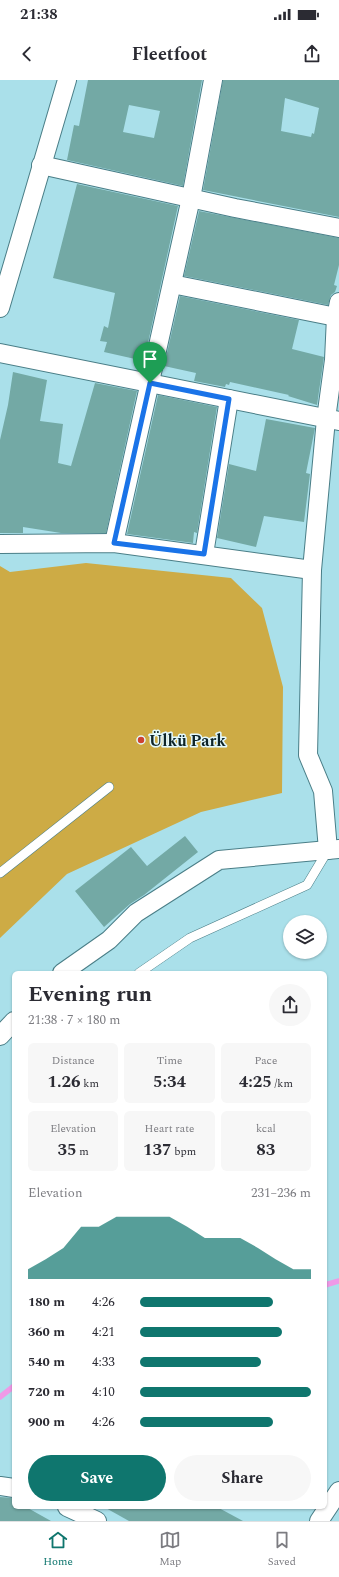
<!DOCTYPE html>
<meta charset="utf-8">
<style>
body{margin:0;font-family:Spectral,serif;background:#f7f7f7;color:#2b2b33;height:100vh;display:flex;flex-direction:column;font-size:15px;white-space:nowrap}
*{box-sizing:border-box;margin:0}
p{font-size:13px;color:#7c7c81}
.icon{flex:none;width:22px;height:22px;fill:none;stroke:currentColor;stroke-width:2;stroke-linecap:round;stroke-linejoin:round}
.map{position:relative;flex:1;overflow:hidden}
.details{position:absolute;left:12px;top:891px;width:315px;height:538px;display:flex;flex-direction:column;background:#fff;border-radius:6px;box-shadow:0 1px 3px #0004}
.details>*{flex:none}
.fabs{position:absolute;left:283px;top:835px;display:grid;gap:8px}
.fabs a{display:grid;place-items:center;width:44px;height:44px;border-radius:50%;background:#fff;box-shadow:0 1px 3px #0004;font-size:20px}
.pin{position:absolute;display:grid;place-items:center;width:34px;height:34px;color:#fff;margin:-41px -17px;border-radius:50% 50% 50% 0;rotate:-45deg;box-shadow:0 0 4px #0007}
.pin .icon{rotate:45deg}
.round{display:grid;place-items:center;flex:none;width:42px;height:42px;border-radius:21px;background:#f7f7f7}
.headline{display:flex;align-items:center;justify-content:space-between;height:68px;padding:0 16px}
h1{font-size:22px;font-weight:700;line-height:30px}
.stats{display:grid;grid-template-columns:repeat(3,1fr);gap:6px;height:68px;padding:4px 16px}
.stats div{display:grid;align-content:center;border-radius:6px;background:#f7f7f7;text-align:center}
.stats b{font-size:17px;font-weight:700}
.stats small{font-size:11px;font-weight:400}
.stats p{font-size:11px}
.chart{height:112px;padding:8px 16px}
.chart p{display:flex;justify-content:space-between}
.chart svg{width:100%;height:72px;margin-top:4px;fill:#0f766e;opacity:.7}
.cta{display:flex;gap:8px;margin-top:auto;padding:8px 16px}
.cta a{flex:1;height:46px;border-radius:24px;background:#0f766e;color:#fff;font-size:16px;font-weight:700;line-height:46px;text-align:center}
.cta a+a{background:#f7f7f7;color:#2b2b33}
ul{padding:0 16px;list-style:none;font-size:13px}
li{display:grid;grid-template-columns:64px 48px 1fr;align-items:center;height:30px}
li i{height:10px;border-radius:5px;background:#0f766e}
.status{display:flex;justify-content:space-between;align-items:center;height:28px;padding:0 20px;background:#fff;direction:ltr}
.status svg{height:11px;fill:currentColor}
header{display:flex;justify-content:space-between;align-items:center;height:52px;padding:0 16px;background:#fff;font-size:18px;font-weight:700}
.dock{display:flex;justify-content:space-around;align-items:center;height:56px;border-top:1px solid #e1e1e2;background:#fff;font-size:11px;color:#7c7c81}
.dock a{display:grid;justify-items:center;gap:2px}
.dock .on{color:#0f766e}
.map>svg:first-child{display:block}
.green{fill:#cdab45}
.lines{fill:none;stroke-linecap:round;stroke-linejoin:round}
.stream{stroke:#ef99e7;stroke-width:5.5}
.building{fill:#73a9a5;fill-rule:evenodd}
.service-casing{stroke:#4a7e87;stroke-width:10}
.minor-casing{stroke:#4a7e87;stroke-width:20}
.service{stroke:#fff;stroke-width:9}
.minor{stroke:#fff;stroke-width:18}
.route-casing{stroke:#fff;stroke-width:8}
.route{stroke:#1a73e8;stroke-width:5}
.poi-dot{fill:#ce4231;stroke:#e5fafe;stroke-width:1.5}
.labels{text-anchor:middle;stroke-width:3;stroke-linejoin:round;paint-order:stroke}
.poi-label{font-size:16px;font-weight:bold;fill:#0e2428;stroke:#e5fafe;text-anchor:start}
</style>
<div class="status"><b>21:38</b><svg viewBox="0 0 49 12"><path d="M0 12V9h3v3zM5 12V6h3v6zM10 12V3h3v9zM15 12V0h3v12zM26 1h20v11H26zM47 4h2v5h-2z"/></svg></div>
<header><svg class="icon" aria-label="back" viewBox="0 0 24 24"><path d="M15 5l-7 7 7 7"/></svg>Fleetfoot<svg class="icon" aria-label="share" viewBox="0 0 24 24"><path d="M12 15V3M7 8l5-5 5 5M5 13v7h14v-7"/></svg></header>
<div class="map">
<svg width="339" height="1441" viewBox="0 0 339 1441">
<rect width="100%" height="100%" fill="#aae0ea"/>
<path class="green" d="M 86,483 L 231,498 L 262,528 L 283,607 L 282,713 L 201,732 L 67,794 L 0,858 L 0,486 L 10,492 Z"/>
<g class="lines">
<g class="stream">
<path d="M 325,1205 L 339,1201"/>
<path d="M 0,1317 L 14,1306"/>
</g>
</g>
<g class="building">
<path d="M 88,0 L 202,0 L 183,106 L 67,80 L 74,45 L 79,46 ZM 129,25 L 160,31 L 154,58 L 123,52 Z"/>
<path d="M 223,0 L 339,0 L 339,137 L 203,110 ZM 285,18 L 319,28 L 314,54 L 312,53 L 311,57 L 281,51 Z"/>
<path d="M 77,104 L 178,126 L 144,281 L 104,272 L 107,262 L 100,261 L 104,246 L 108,248 L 115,213 L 53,198 Z"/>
<path d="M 199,131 L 339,158 L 339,185 L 334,205 L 337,206 L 335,212 L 331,215 L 328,225 L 184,196 Z"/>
<path d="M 180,216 L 299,240 L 292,269 L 324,277 L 317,325 L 288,316 L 289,315 L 230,302 L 229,305 L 226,304 L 225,307 L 194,301 L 196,293 L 164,286 Z"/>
<path d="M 13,292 L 47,300 L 40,341 L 63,344 L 58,383 L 71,386 L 95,303 L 137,311 L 106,453 L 61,453 L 23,447 L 23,453 L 0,453 L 0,360 L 8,325 Z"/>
<path d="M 158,315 L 217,327 L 197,453 L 194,452 L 193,463 L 127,454 Z"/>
<path d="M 266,339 L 315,348 L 306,393 L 310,394 L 304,442 L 264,436 L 256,467 L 217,458 L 229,384 L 256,391 Z"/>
<path d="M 185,756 L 198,772 L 144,815 L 130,824 L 104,847 L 75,811 L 131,767 L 147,786 Z"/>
<path d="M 0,1417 L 14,1418 L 14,1427 L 26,1427 L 51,1441 L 0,1441 Z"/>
<path d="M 104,1427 L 217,1427 L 243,1441 L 129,1441 Z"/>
</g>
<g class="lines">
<defs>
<g id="service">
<path d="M 0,793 L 109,707"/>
<path d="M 139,893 L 190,858 L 307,805 L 328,770"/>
</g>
<g id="minor">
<path d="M 41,85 L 235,128 L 339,148"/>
<path d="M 172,204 L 336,237"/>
<path d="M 0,228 L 67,0"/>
<path d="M 0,273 L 339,341"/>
<path d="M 114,463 L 191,118 L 213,0"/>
<path d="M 0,464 L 114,463 L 312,490"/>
<path d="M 204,474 L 229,319"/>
<path d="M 328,770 L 323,711 L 308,675 L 312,490 L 326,339 L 334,280 L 336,237 L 339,222"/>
<path d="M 62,893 L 109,860 L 136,833 L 219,780 L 339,769"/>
<path d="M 0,956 L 14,941"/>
<path d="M 0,1406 L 14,1408"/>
<path d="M 67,1427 L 97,1441"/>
<path d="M 319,1441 L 339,1411"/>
</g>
</defs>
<use href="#service" class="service-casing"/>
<use href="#minor" class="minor-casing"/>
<use href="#service" class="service"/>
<use href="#minor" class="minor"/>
</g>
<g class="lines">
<defs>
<path id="route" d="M 150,303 L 229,319 L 204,474 L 114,463 Z"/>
</defs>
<use href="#route" class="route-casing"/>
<use href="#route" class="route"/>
</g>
<circle class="poi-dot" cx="141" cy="660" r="4"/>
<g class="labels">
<g class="poi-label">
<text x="149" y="666">Ülkü Park</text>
</g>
</g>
</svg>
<div class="fabs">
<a><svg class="icon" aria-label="layers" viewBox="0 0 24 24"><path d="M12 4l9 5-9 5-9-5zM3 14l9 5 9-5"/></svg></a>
</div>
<div class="pin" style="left:150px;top:303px;background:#1e9e55"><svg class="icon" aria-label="arrive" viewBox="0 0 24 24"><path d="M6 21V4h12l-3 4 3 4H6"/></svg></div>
<section class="details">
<div class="headline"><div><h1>Evening run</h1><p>21:38 · 7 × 180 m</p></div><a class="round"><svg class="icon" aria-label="share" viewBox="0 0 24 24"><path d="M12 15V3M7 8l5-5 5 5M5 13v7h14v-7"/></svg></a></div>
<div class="stats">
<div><p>Distance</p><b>1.26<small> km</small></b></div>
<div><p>Time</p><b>5:34</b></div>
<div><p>Pace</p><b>4:25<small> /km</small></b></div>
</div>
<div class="stats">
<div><p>Elevation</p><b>35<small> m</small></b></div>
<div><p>Heart rate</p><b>137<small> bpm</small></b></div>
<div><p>kcal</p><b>83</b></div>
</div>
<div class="chart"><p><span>Elevation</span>231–236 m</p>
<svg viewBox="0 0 160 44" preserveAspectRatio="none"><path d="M0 44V38L10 32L20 25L30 12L40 12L50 6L60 6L70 6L80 6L90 12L100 19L110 19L120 19L130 25L140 32L150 38L160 38V44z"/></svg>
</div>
<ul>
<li><b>180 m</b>4:26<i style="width:78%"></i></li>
<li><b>360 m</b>4:21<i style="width:83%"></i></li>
<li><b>540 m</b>4:33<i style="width:71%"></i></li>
<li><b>720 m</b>4:10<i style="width:100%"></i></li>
<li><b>900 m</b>4:26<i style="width:78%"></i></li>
</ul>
<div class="cta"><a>Save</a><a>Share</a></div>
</section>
</div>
<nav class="dock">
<a class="on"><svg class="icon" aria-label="home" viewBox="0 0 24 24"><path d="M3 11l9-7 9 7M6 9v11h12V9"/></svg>Home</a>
<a><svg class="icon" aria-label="map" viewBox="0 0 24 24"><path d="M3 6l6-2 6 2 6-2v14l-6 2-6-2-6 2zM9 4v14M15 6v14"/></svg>Map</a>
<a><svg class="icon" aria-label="saved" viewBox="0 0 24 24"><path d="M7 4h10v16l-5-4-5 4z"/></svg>Saved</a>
</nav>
